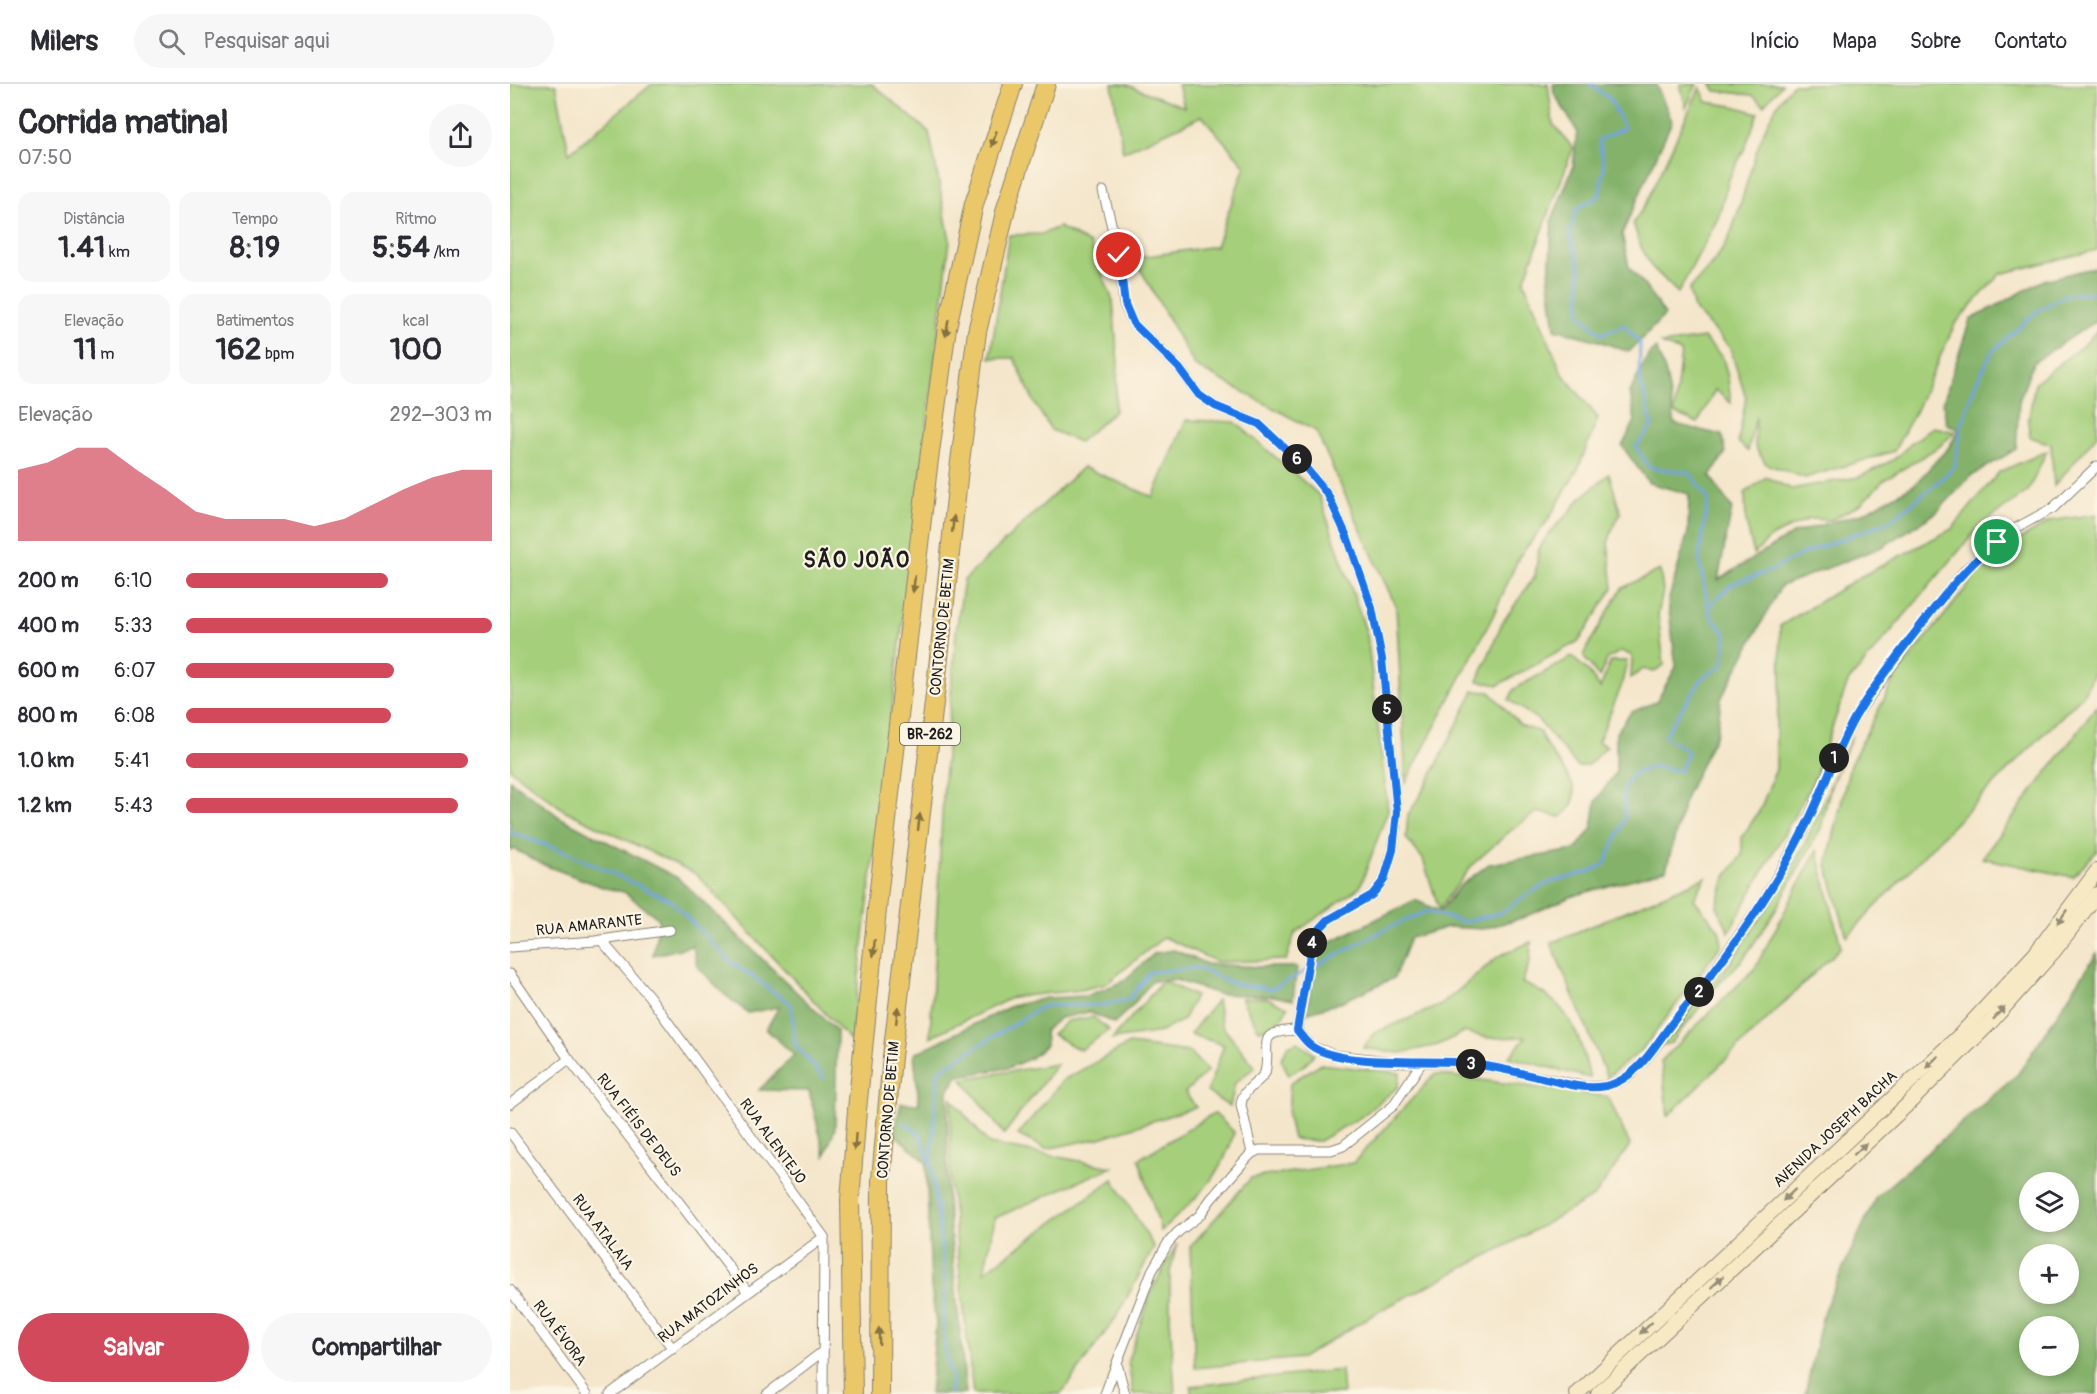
<!DOCTYPE html>
<html lang="pt">
<meta charset="utf-8">
<style>
body{margin:0;font-family:Pangolin,sans-serif;background:#f7f7f7;color:#2b2b33;height:100vh;display:flex;flex-direction:column;font-size:22px;white-space:nowrap}
*{box-sizing:border-box;margin:0}
p{font-size:20px;color:#7c7c81}
.icon{flex:none;width:33px;height:33px;fill:none;stroke:currentColor;stroke-width:2;stroke-linecap:round;stroke-linejoin:round}
.map{position:relative;flex:1;overflow:hidden}
.details{display:flex;flex-direction:column;background:#fff;width:510px}
.details>*{flex:none}
.tools{position:absolute;left:1509px;top:1088px;display:grid;gap:12px}
.tools a{display:grid;place-items:center;width:60px;height:60px;border-radius:50%;background:#fff;box-shadow:0 3px 9px #0003;font-size:30px}
.pin{position:absolute;display:grid;place-items:center;width:51px;height:51px;color:#fff;margin:-26px;border:3px solid #fff;border-radius:50%;box-shadow:0 2px 6px #0007}
.km{position:absolute;width:30px;height:30px;margin:-15px;border-radius:50%;background:#222;color:#fff;font-size:16px;line-height:30px;text-align:center}
.round{display:grid;place-items:center;flex:none;width:63px;height:63px;border-radius:32px;background:#f7f7f7}
.head{display:flex;align-items:center;justify-content:space-between;height:102px;padding:0 18px}
h1{font-size:33px;font-weight:700;line-height:45px}
.metrics{display:grid;grid-template-columns:repeat(3,1fr);gap:9px;height:102px;padding:6px 18px}
.metrics div{display:grid;align-content:center;border-radius:15px;background:#f7f7f7;text-align:center}
.metrics b{font-size:30px;font-weight:700}
.metrics small{font-size:16px;font-weight:400}
.metrics p{font-size:16px}
.chart{height:168px;padding:12px 18px}
.chart p{display:flex;justify-content:space-between}
.chart svg{width:100%;height:108px;margin-top:6px;fill:#d1495b;opacity:.7}
.button{display:flex;gap:12px;margin-top:auto;padding:12px 18px}
.button a{flex:1;height:69px;border-radius:36px;background:#d1495b;color:#fff;font-size:24px;font-weight:700;line-height:69px;text-align:center}
.button a+a{background:#f7f7f7;color:#2b2b33}
ul{padding:0 18px;list-style:none;font-size:20px}
li{display:grid;grid-template-columns:96px 72px 1fr;align-items:center;height:45px}
li i{height:15px;border-radius:8px;background:#d1495b}
header{display:flex;align-items:center;gap:36px;box-sizing:border-box;height:84px;padding:0 30px;background:#fff;border-bottom:2px solid #e1e1e2}
header strong{font-size:28px}
nav{display:flex;gap:33px;margin-inline-start:auto;font-size:21px}
.search{width:420px;height:54px;background:#f7f7f7;display:flex;align-items:center;gap:15px;box-sizing:border-box;padding:0 21px;border-radius:33px;color:#7c7c81;font-size:22px}
main{display:flex;flex:1;min-height:0}
.map>svg:first-child{display:block}
.green{fill:#a5cf7a;stroke:#60764b;stroke-width:1.5}
.forest{fill:#84b26a;stroke:#506743;stroke-width:1.5;fill-rule:evenodd}
.lines{fill:none;stroke-linecap:round;stroke-linejoin:round}
.stream{stroke:#73a4de;stroke-width:3}
.street-casing{stroke:#888174;stroke-width:11}
.secondary-casing{stroke:#888174;stroke-width:16}
.highway-casing{stroke:#888174;stroke-width:20}
.street{stroke:#fff;stroke-width:9}
.secondary{stroke:#f7e9c3;stroke-width:14}
.highway{stroke:#eac769;stroke-width:18}
.oneway{fill:#837242}
.oneway2{fill:#948d78}
.route-casing{stroke:#fff;stroke-width:12}
.route{stroke:#1a73e8;stroke-width:8}
.labels{text-anchor:middle;stroke-width:4.5;stroke-linejoin:round;paint-order:stroke}
.shield{fill:#fcf5e5;stroke:#5f5d58;stroke-width:1.5}
.shield-label{font-size:14px;font-weight:bold;fill:#1c1c1c}
.street-label{font-size:15px;fill:#1c1c1c;stroke:#fcf5e5}
.district-label{font-size:21px;font-weight:bold;letter-spacing:1.5px;fill:#1c1c1c;stroke:#fcf5e5}
</style>
<header>
<strong>Milers</strong>
<div class="search"><svg class="icon" aria-label="search" viewBox="0 0 24 24"><circle cx="10" cy="10" r="6"/><path d="M15 15l6 6"/></svg>Pesquisar aqui</div>
<nav><a>Início</a><a>Mapa</a><a>Sobre</a><a>Contato</a></nav>
</header>
<main>
<section class="details">
<div class="head"><div><h1>Corrida matinal</h1><p>07:50</p></div><a class="round"><svg class="icon" aria-label="share" viewBox="0 0 24 24"><path d="M12 15V3M7 8l5-5 5 5M5 13v7h14v-7"/></svg></a></div>
<div class="metrics">
<div><p>Distância</p><b>1.41<small> km</small></b></div>
<div><p>Tempo</p><b>8:19</b></div>
<div><p>Ritmo</p><b>5:54<small> /km</small></b></div>
</div>
<div class="metrics">
<div><p>Elevação</p><b>11<small> m</small></b></div>
<div><p>Batimentos</p><b>162<small> bpm</small></b></div>
<div><p>kcal</p><b>100</b></div>
</div>
<div class="chart"><p><span>Elevação</span>292–303 m</p>
<svg viewBox="0 0 160 44" preserveAspectRatio="none"><path d="M0 44V15L10 12L20 6L30 6L40 15L50 23L60 32L70 35L80 35L90 35L100 38L110 35L120 29L130 23L140 18L150 15L160 15V44z"/></svg>
</div>
<ul>
<li><b>200 m</b>6:10<i style="width:66%"></i></li>
<li><b>400 m</b>5:33<i style="width:100%"></i></li>
<li><b>600 m</b>6:07<i style="width:68%"></i></li>
<li><b>800 m</b>6:08<i style="width:67%"></i></li>
<li><b>1.0 km</b>5:41<i style="width:92%"></i></li>
<li><b>1.2 km</b>5:43<i style="width:89%"></i></li>
</ul>
<div class="button"><a>Salvar</a><a>Compartilhar</a></div>
</section>
<div class="map">
<svg width="1587" height="1310" viewBox="0 0 1587 1310">
<rect width="100%" height="100%" fill="#fcf5e5"/>
<filter id="ink" filterUnits="userSpaceOnUse"><feTurbulence type="fractalNoise" baseFrequency=".0167" numOctaves="2"/><feDisplacementMap in="SourceGraphic" scale="12" xChannelSelector="R" yChannelSelector="G"/><feConvolveMatrix kernelMatrix="1 2 1 2 8 2 1 2 1" color-interpolation-filters="sRGB"/></filter>
<filter id="wash" filterUnits="userSpaceOnUse"><feTurbulence type="fractalNoise" baseFrequency=".008" numOctaves="4" result="noise"/><feDisplacementMap in="SourceGraphic" scale="24" xChannelSelector="R" yChannelSelector="G"/><feGaussianBlur stdDeviation="1.35" result="paint"/><feColorMatrix in="noise" values="0 0 0 0 0 0 0 0 0 0 0 0 0 0 0 0 0 1.4 0 .05"/><feComposite in="paint" operator="in"/></filter>
<g filter="url(#wash)">
<rect width="100%" height="100%" fill="#f4e6cb"/>
<g class="green">
<path d="M 0,0 L 46,0 L 59,69 L 142,0 L 362,0 L 419,48 L 440,156 L 341,957 L 186,790 L 54,726 L 0,685 Z"/>
<path d="M 602,0 L 615,0 L 674,23 L 668,0 L 1038,0 L 1043,40 L 1063,64 L 1014,197 L 1052,289 L 1088,334 L 1068,385 L 1038,436 L 1009,473 L 983,532 L 896,698 L 886,523 L 806,347 L 685,282 L 624,174 L 706,162 L 735,82 L 692,32 L 613,68 Z"/>
<path d="M 1170,0 L 1187,0 L 1176,23 Z"/>
<path d="M 1201,0 L 1272,0 L 1254,21 L 1242,11 L 1206,7 Z"/>
<path d="M 1283,0 L 1587,0 L 1587,166 L 1490,190 L 1445,240 L 1406,326 L 1384,367 L 1295,394 L 1256,380 L 1245,363 L 1246,332 L 1238,367 L 1228,358 L 1236,314 L 1220,264 L 1184,225 L 1179,206 C 1194,189 1211,172 1220,151 C 1240,101 1245,41 1283,0 Z"/>
<path d="M 1190,3 L 1197,18 L 1223,22 L 1248,29 L 1235,64 L 1219,95 L 1208,134 L 1168,209 L 1141,182 L 1131,163 L 1123,139 L 1135,121 Z"/>
<path d="M 549,143 L 580,160 L 603,217 L 608,280 L 605,327 L 569,358 L 541,346 L 525,320 L 504,274 L 480,274 L 499,151 L 532,150 Z"/>
<path d="M 1587,246 L 1587,351 L 1544,402 L 1541,360 L 1520,353 L 1518,338 L 1525,299 L 1577,258 Z"/>
<path d="M 1194,254 L 1213,274 L 1218,294 L 1221,319 L 1205,306 L 1188,339 L 1164,329 L 1171,268 L 1151,260 Z"/>
<path d="M 676,336 L 725,338 L 809,411 L 857,550 L 878,726 L 850,803 L 785,849 L 776,876 L 707,878 L 654,853 L 596,900 L 570,906 L 503,913 L 420,953 L 434,697 L 446,548 L 454,496 L 573,383 L 643,413 Z"/>
<path d="M 1423,343 L 1445,348 L 1430,362 L 1373,397 L 1351,420 L 1321,436 L 1299,435 L 1262,452 L 1244,470 L 1236,438 L 1235,409 L 1256,393 L 1281,405 L 1349,393 L 1383,376 L 1403,358 Z"/>
<path d="M 1537,367 L 1518,407 L 1470,442 L 1338,598 L 1303,698 L 1219,848 L 1207,822 L 1215,794 L 1232,771 L 1232,753 L 1250,726 L 1266,685 L 1266,642 L 1271,597 L 1270,542 L 1350,493 L 1442,445 L 1489,388 Z"/>
<path d="M 1099,390 L 1111,430 L 1105,438 L 1098,459 L 1103,504 L 1069,557 L 988,601 L 968,597 L 992,539 L 1025,492 L 1029,464 L 1041,447 L 1057,431 L 1070,415 Z"/>
<path d="M 1586,430 L 1587,584 L 1573,611 L 1438,746 L 1337,853 L 1317,781 L 1340,681 L 1386,592 L 1480,474 L 1540,437 Z"/>
<path d="M 1150,486 L 1153,507 L 1148,531 L 1154,581 L 1144,588 L 1133,585 L 1121,594 L 1122,572 L 1112,567 L 1098,574 L 1089,593 L 1074,573 L 1076,565 L 1112,504 Z"/>
<path d="M 1062,573 L 1078,587 L 1090,604 L 1101,577 L 1117,577 L 1111,603 L 1088,658 L 1097,662 L 1078,681 L 1068,683 L 1028,636 L 999,616 L 1004,605 Z"/>
<path d="M 964,607 L 980,608 L 1010,641 L 1030,648 C 1038,676 1088,706 1051,733 L 1027,728 L 999,748 L 963,780 L 929,825 L 913,775 L 896,754 L 898,731 L 917,700 Z"/>
<path d="M 1587,622 L 1587,767 L 1563,793 L 1472,774 Z"/>
<path d="M 1342,652 L 1321,701 L 1311,744 L 1262,832 L 1234,874 L 1206,903 L 1161,959 L 1150,962 L 1220,879 L 1266,810 L 1294,762 Z"/>
<path d="M 1307,766 L 1331,863 L 1158,1032 L 1151,977 L 1245,884 Z"/>
<path d="M 1196,793 L 1184,815 L 1209,846 L 1212,860 L 1132,966 L 1097,993 L 1041,859 Z"/>
<path d="M 1021,858 L 1020,877 L 1012,899 C 1059,916 1069,950 1080,994 L 999,973 L 1016,953 L 979,954 L 954,948 L 928,961 L 890,969 L 853,964 L 864,949 L 931,921 L 989,872 Z"/>
<path d="M 653,897 L 685,912 L 673,936 L 651,948 L 602,955 Z"/>
<path d="M 731,914 L 757,914 L 778,923 L 768,940 L 749,946 Z"/>
<path d="M 707,916 L 712,942 L 745,983 L 725,999 L 720,1023 L 697,1008 L 714,961 L 680,950 Z"/>
<path d="M 583,933 L 599,946 L 570,966 L 542,950 L 557,937 Z"/>
<path d="M 787,958 L 804,970 L 796,980 L 779,991 L 771,975 L 778,962 Z"/>
<path d="M 619,960 L 679,968 L 698,987 L 675,1008 L 686,1023 L 590,1054 L 536,1065 L 508,1051 L 553,996 Z"/>
<path d="M 547,980 L 494,1050 L 452,995 Z"/>
<path d="M 810,980 L 890,989 L 888,1003 L 851,1033 L 809,1057 L 783,1055 L 778,1033 L 780,999 Z"/>
<path d="M 925,990 L 1098,1013 L 1120,1061 L 1085,1112 L 1003,1158 L 869,1227 L 792,1274 L 685,1284 L 680,1163 L 741,1094 L 843,1079 Z"/>
<path d="M 441,1014 L 479,1060 L 602,1083 L 485,1134 L 474,1188 L 603,1095 L 644,1163 L 607,1232 L 551,1310 L 463,1310 L 440,1098 Z"/>
<path d="M 704,1029 L 724,1048 C 713,1093 683,1117 651,1147 L 629,1075 Z"/>
<path d="M 667,1160 L 660,1188 L 660,1234 L 665,1310 L 623,1310 L 618,1276 L 641,1208 Z"/>
<path d="M 831,1286 L 833,1310 L 681,1310 L 681,1302 Z"/>
</g>
<g class="forest">
<path d="M 1043,0 L 1146,0 L 1162,37 L 1112,150 L 1119,183 L 1132,198 L 1155,231 L 1119,268 L 1089,257 L 1045,245 L 1039,198 L 1042,136 L 1063,83 L 1067,47 L 1044,9 Z"/>
<path d="M 1587,183 L 1587,236 L 1523,279 L 1509,317 L 1506,365 L 1460,393 L 1426,429 L 1372,463 L 1271,502 L 1211,615 L 1207,648 L 1176,712 L 1156,786 L 1063,812 L 1012,834 L 973,845 L 938,843 L 900,854 L 884,894 L 826,920 L 796,929 L 810,863 L 905,816 L 930,827 L 950,802 L 979,780 L 1065,766 L 1082,744 L 1086,717 L 1106,688 L 1106,649 L 1121,628 L 1146,618 L 1166,583 L 1158,518 L 1178,448 L 1179,410 L 1139,399 L 1112,362 L 1125,337 L 1120,308 L 1139,270 L 1146,264 L 1156,290 L 1165,340 L 1212,351 L 1216,368 L 1200,392 L 1222,424 L 1208,496 L 1284,449 L 1353,429 L 1404,401 L 1439,363 L 1449,346 L 1436,339 L 1433,318 L 1460,236 L 1534,196 Z"/>
<path d="M 0,696 L 51,734 L 168,794 L 327,947 L 325,1044 L 315,1072 L 299,1007 L 249,1006 L 284,971 L 256,945 L 269,923 L 238,929 L 215,911 L 187,882 L 183,862 L 143,871 L 149,835 L 114,808 L 95,804 L 34,781 L 4,765 L 0,766 Z"/>
<path d="M 664,866 L 697,880 L 752,883 L 787,883 L 783,916 L 763,912 L 708,910 L 666,896 L 642,897 L 622,922 L 604,939 L 579,928 L 550,934 L 535,946 L 536,961 L 521,974 L 498,984 L 448,992 L 438,1007 L 437,1114 L 456,1310 L 420,1310 L 426,1239 L 421,1203 L 416,1078 L 384,1050 L 391,1019 L 409,1020 L 404,970 L 501,922 L 536,914 L 576,912 L 612,898 L 645,869 Z"/>
<path d="M 1587,869 L 1587,1310 L 1295,1310 L 1314,1226 L 1366,1113 L 1508,990 ZM 1520,1098 L 1558,1098 L 1558,1137 L 1520,1137 ZM 1520,1170 L 1558,1170 L 1558,1209 L 1520,1209 ZM 1520,1242 L 1558,1242 L 1558,1281 L 1520,1281 Z"/>
</g>
<g class="lines">
<g class="stream">
<path d="M 1198,523 L 1222,500 L 1260,487 L 1292,470 L 1380,437 L 1426,400 L 1445,382 L 1451,342 L 1465,301 L 1482,268 L 1527,227 L 1555,211 L 1587,208"/>
<path d="M 0,748 L 56,768 L 160,816 L 220,877 L 281,920 L 285,960 L 314,994"/>
<path d="M 394,1038 L 409,1049 L 420,1078"/>
<path d="M 440,1310 L 442,1294 L 435,1268 L 433,1238 L 436,1201 L 421,1080 L 428,987 L 533,922 L 594,921 L 619,915 L 640,888 L 688,884 L 725,900 L 762,905 L 876,845 L 917,827 L 953,838 L 993,828 L 1012,814 L 1038,799 L 1079,788 L 1095,780 L 1115,735 L 1113,708 L 1121,691 L 1145,682 L 1170,687 L 1178,667 L 1154,652 L 1193,593 L 1213,581 L 1216,550 L 1200,531 L 1189,475 L 1198,415 L 1180,389 L 1139,383 L 1126,363 L 1142,342 L 1129,290 L 1130,259 L 1114,241 L 1092,250 L 1070,230 L 1070,183 L 1060,151 L 1066,125 L 1089,112 L 1094,83 L 1089,56 L 1114,44 L 1100,15 L 1080,0"/>
</g>
</g>
</g>
<g filter="url(#ink)">
<g class="lines">
<defs>
<g id="street">
<path d="M 593,107 L 609,171 L 614,220 L 623,239 L 669,284 L 689,311 L 705,322 L 749,340 L 796,384 L 818,411 L 838,455 L 862,524 L 872,575 L 887,728 L 883,766 L 874,796 L 862,811 L 818,836 L 803,852 L 787,946 L 800,962 L 824,971 L 886,978 L 943,978 L 987,984 L 1076,1003 L 1094,1002 L 1108,998 L 1121,990 L 1135,976 L 1192,903 L 1251,821 L 1294,746 L 1324,674 L 1346,631 L 1424,524 L 1456,485 L 1469,473 L 1508,443 L 1543,424 L 1587,382"/>
<path d="M 91,856 L 139,912 L 314,1153 L 313,1310"/>
<path d="M 0,863 L 85,857 L 160,846"/>
<path d="M 0,890 L 59,975 L 238,1208"/>
<path d="M 0,1020 L 59,975"/>
<path d="M 0,1048 L 163,1265"/>
<path d="M 742,1069 L 731,1021 C 732,1005 747,1001 755,989 C 762,959 743,948 787,946"/>
<path d="M 0,1206 L 77,1310"/>
<path d="M 607,1280 L 615,1310"/>
<path d="M 100,1310 L 314,1153"/>
<path d="M 257,1310 L 312,1268"/>
<path d="M 595,1310 L 642,1187 L 658,1159 L 668,1148 L 689,1132 L 701,1115 L 737,1074 L 742,1069 L 750,1066 L 821,1066 L 833,1062 L 883,1022 L 912,978"/>
</g>
<g id="secondary">
<path d="M 1067,1310 L 1451,950 L 1525,870 L 1587,787"/>
<path d="M 1088,1310 L 1397,1021 L 1481,938 L 1545,866 L 1587,810"/>
</g>
<g id="highway">
<path d="M 343,1310 L 340,1116 L 347,1026 L 369,805 L 418,383 L 437,243 L 464,120 L 503,0"/>
<path d="M 370,1310 L 371,1095 L 382,973 L 426,602 L 449,385 L 467,248 L 496,124 L 536,0"/>
</g>
</defs>
<use href="#street" class="street-casing"/>
<use href="#secondary" class="secondary-casing"/>
<use href="#highway" class="highway-casing"/>
<use href="#street" class="street"/>
<use href="#secondary" class="secondary"/>
<use href="#highway" class="highway"/>
</g>
<defs><path id="oneway-solid" d="M-6-.8H1V-3.2L6.5 0L1 3.2V.8H-6Z" transform="scale(1.5)"/></defs>
<g class="oneway">
<use href="#oneway-solid" transform="translate(484 55) rotate(107)"/>
<use href="#oneway-solid" transform="translate(437 244) rotate(100)"/>
<use href="#oneway-solid" transform="translate(443 440) rotate(-84)"/>
<use href="#oneway-solid" transform="translate(404 500) rotate(97)"/>
<use href="#oneway-solid" transform="translate(409 738) rotate(-83)"/>
<use href="#oneway-solid" transform="translate(364 864) rotate(95)"/>
<use href="#oneway-solid" transform="translate(387 931) rotate(-84)"/>
<use href="#oneway-solid" transform="translate(345 1058) rotate(94)"/>
<use href="#oneway-solid" transform="translate(369 1252) rotate(-91)"/>
</g>
<g class="oneway2">
<use href="#oneway-solid" transform="translate(1552 833) rotate(124)"/>
<use href="#oneway-solid" transform="translate(1489 929) rotate(-48)"/>
<use href="#oneway-solid" transform="translate(1422 978) rotate(136)"/>
<use href="#oneway-solid" transform="translate(1350 1065) rotate(-43)"/>
<use href="#oneway-solid" transform="translate(1279 1111) rotate(137)"/>
<use href="#oneway-solid" transform="translate(1207 1198) rotate(-43)"/>
<use href="#oneway-solid" transform="translate(1136 1244) rotate(137)"/>
</g>
</g>
<g class="lines" filter="url(#ink)">
<defs>
<path id="route" d="M 609,171 L 615,220 L 623,239 L 669,284 L 689,311 L 705,322 L 749,340 L 796,384 L 818,411 L 838,455 L 862,524 L 872,575 L 887,728 L 883,766 L 874,796 L 862,811 L 818,836 L 803,852 L 787,946 C 791,951 795,957 800,961 C 826,982 909,976 943,978 C 973,980 1002,987 1032,994 C 1052,999 1075,1006 1096,1002 C 1130,994 1146,958 1166,934 C 1215,876 1259,815 1293,747 C 1313,710 1324,670 1345,633 C 1361,606 1381,580 1400,555 C 1427,521 1452,485 1487,458"/>
</defs>
<use href="#route" class="route-casing"/>
<use href="#route" class="route"/>
</g>
<g class="labels">
<rect class="shield" x="390" y="639" width="60" height="22" rx="4.5"/>
<g class="shield-label">
<text x="420" y="655">BR-262</text>
</g>
<g class="street-label">
<text transform="translate(432 543) rotate(-84)" y="5">CONTORNO DE BETIM</text>
<text transform="translate(79 841) rotate(-6)" y="5">RUA AMARANTE</text>
<text transform="translate(378 1026) rotate(-85)" y="5">CONTORNO DE BETIM</text>
<text transform="translate(129 1041) rotate(52)" y="5">RUA FIÉIS DE DEUS</text>
<text transform="translate(1325 1045) rotate(-43)" y="5">AVENIDA JOSEPH BACHA</text>
<text transform="translate(263 1057) rotate(54)" y="5">RUA ALENTEJO</text>
<text transform="translate(93 1148) rotate(53)" y="5">RUA ATALAIA</text>
<text transform="translate(198 1219) rotate(-37)" y="5">RUA MATOZINHOS</text>
<text transform="translate(50 1249) rotate(53)" y="5">RUA ÉVORA</text>
</g>
<g class="district-label">
<text x="347" y="483">SÃO JOÃO</text>
</g>
</g>
</svg>
<div class="tools">
<a><svg class="icon" aria-label="layers" viewBox="0 0 24 24"><path d="M12 4l9 5-9 5-9-5zM3 14l9 5 9-5"/></svg></a>
<a>+</a>
<a>−</a>
</div>
<div class="pin" style="left:1487px;top:458px;background:#1e9e55"><svg class="icon" aria-label="arrive" viewBox="0 0 24 24"><path d="M6 21V4h12l-3 4 3 4H6"/></svg></div>
<div class="pin" style="left:609px;top:171px;background:#d93025"><svg class="icon" aria-label="check" viewBox="0 0 24 24"><path d="M5 12l5 5 9-10"/></svg></div>
<b class="km" style="left:1324px;top:674px">1</b>
<b class="km" style="left:1189px;top:908px">2</b>
<b class="km" style="left:961px;top:980px">3</b>
<b class="km" style="left:802px;top:859px">4</b>
<b class="km" style="left:877px;top:625px">5</b>
<b class="km" style="left:787px;top:375px">6</b>
</div>
</main>
